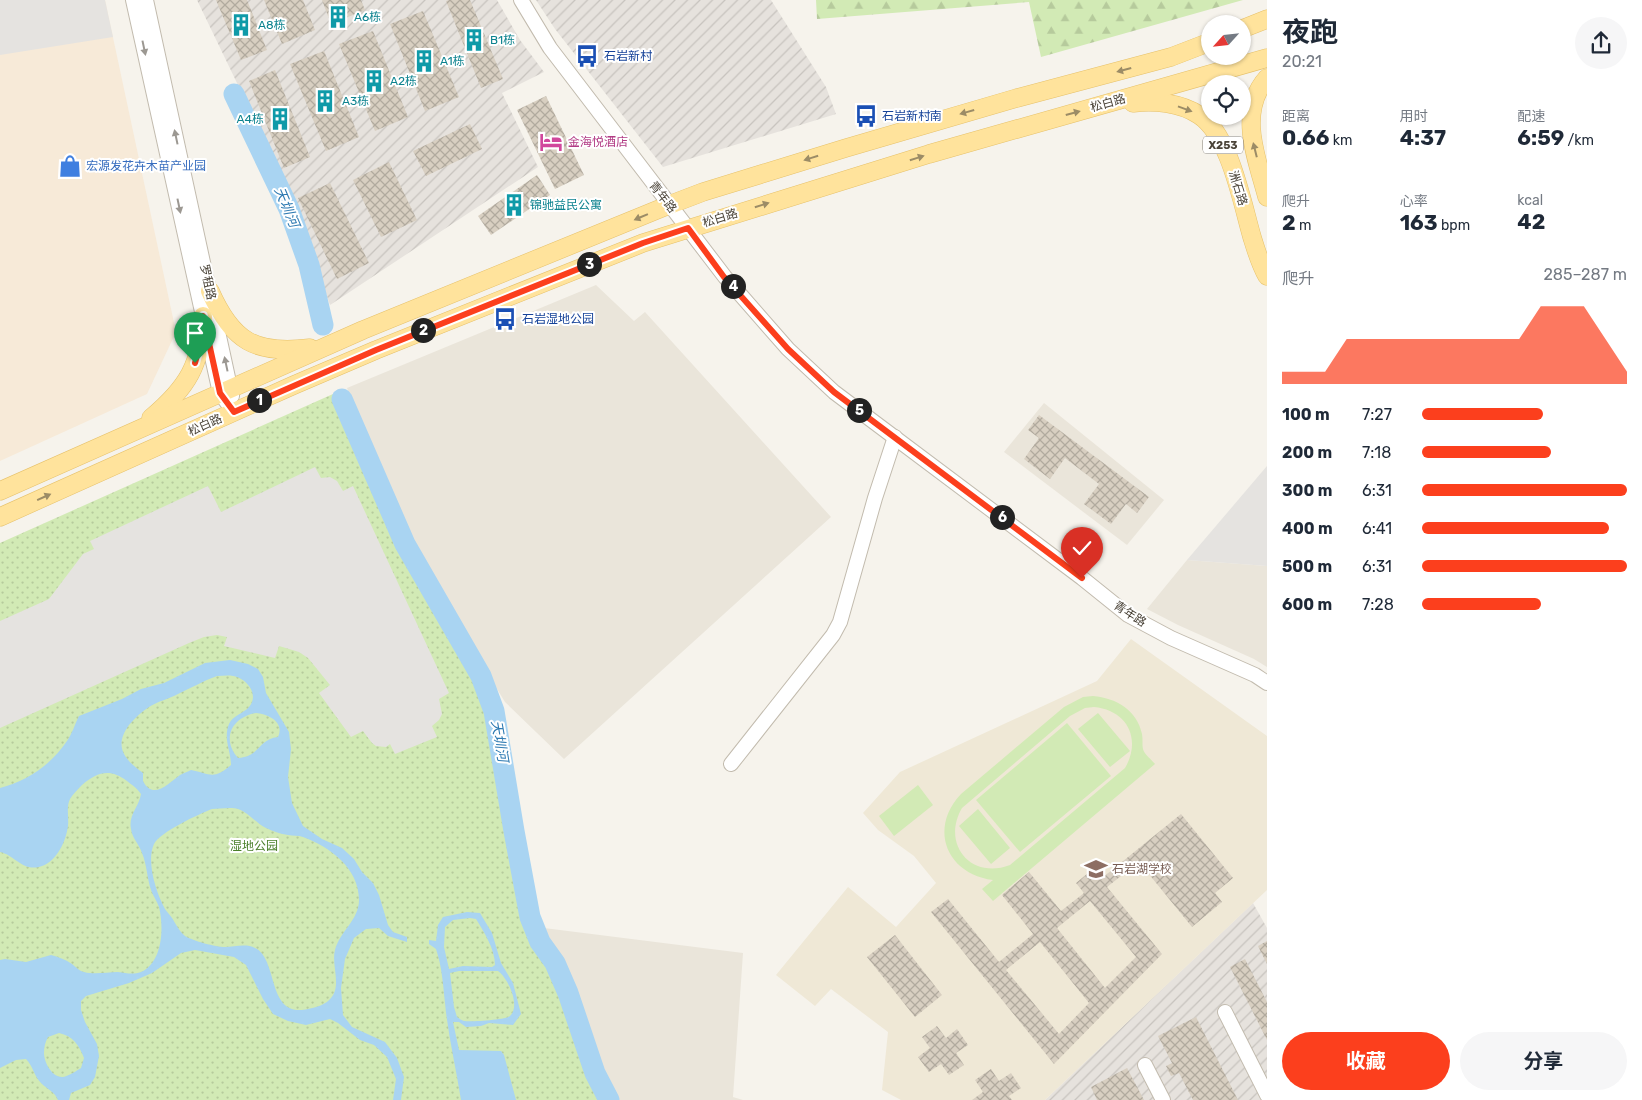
<!DOCTYPE html>
<html lang="zh">
<meta charset="utf-8">
<style>
body{margin:0;font-family:Rubik,"Noto Sans SC",sans-serif;background:#f6f6f7;color:#1f2937;height:100vh;display:flex;flex-direction:column;font-size:19px;white-space:nowrap}
*{box-sizing:border-box;margin:0}
p{font-size:16px;color:#747a83}
.icon{flex:none;width:28px;height:28px;fill:none;stroke:currentColor;stroke-width:2;stroke-linecap:round;stroke-linejoin:round}
.map{position:relative;flex:1;overflow:hidden}
.sheet{display:flex;flex-direction:column;background:#fff;width:375px}
.sheet>*{flex:none}
.needle{width:32px;rotate:243deg}
.buttons{position:absolute;left:1201px;top:15px;display:grid;gap:10px}
.buttons a{display:grid;place-items:center;width:50px;height:50px;border-radius:50%;background:#fff;box-shadow:0 1px 4px #0004;font-size:25px}
.pin{position:absolute;display:grid;place-items:center;width:42px;height:42px;color:#fff;margin:-51px -21px;border-radius:50% 50% 50% 0;rotate:-45deg;box-shadow:0 0 5px #0007}
.pin .icon{rotate:45deg}
.km{position:absolute;width:25px;height:25px;margin:-12px;border-radius:50%;background:#222;color:#fff;font-size:14px;line-height:25px;text-align:center}
.round{display:grid;place-items:center;flex:none;width:52px;height:52px;border-radius:26px;background:#f6f6f7}
.head{display:flex;align-items:center;justify-content:space-between;height:85px;padding:0 15px}
h1{font-size:28px;font-weight:700;line-height:38px}
.metrics{display:grid;grid-template-columns:repeat(3,1fr);gap:8px;height:85px;padding:5px 15px}
.metrics div{display:grid;align-content:center}
.metrics b{font-size:21px;font-weight:700}
.metrics small{font-size:14px;font-weight:400}
.metrics p{font-size:14px}
.chart{height:140px;padding:10px 15px}
.chart p{display:flex;justify-content:space-between}
.chart svg{width:100%;height:90px;margin-top:5px;fill:#fc3f1d;opacity:.7}
.primary-button{display:flex;gap:10px;margin-top:auto;padding:10px 15px}
.primary-button a{flex:1;height:58px;border-radius:30px;background:#fc3f1d;color:#fff;font-size:20px;font-weight:700;line-height:58px;text-align:center}
.primary-button a+a{background:#f6f6f7;color:#1f2937}
ul{padding:0 15px;list-style:none;font-size:16px}
li{display:grid;grid-template-columns:80px 60px 1fr;align-items:center;height:38px}
li i{height:12px;border-radius:6px;background:#fc3f1d}
main{display:flex;flex:1;min-height:0}
.map>svg:first-child{display:block}
.residential{fill:#eae5da}
.commercial{fill:#f7ead8}
.industrial{fill:url(#industrial-furrows)}
.education{fill:#efe8d6}
.forest{fill:url(#forest-firs)}
.park{fill:url(#park-dots)}
.garden{fill:#d2eab5;fill-rule:evenodd}
.parking{fill:#e5e3e0}
.water{fill:#a9d4f2;fill-rule:evenodd}
.lines{fill:none;stroke-linecap:round;stroke-linejoin:round}
.river{stroke:#a9d4f2;stroke-width:21}
.building{fill:url(#building-cross-hatch);fill-rule:evenodd}
.minor-casing{stroke:#c2bbae;stroke-width:16}
.major-casing{stroke:#e6c16a;stroke-width:19}
.minor{stroke:#fff;stroke-width:14}
.major{stroke:#ffe39c;stroke-width:18}
.oneway{fill:#9c9892}
.oneway2{fill:#9c8c66}
.route-casing{stroke:#fff;stroke-width:10}
.route{stroke:#fc3f1d;stroke-width:6}
.labels{text-anchor:middle;stroke-width:4;stroke-linejoin:round;paint-order:stroke}
.shield{fill:#fff;stroke:#817c74;stroke-width:1}
.shield-label{font-size:11px;font-weight:bold;fill:#4b4439}
.culture-label{font-size:12px;fill:#0d838f;stroke:#fff;text-anchor:start}
.transit-label{font-size:12px;fill:#164399;stroke:#fff;text-anchor:start}
.street-label{font-size:12px;fill:#4b4439;stroke:#fff}
.hotel-label{font-size:12px;fill:#b23c85;stroke:#fff;text-anchor:start}
.shop-label{font-size:12px;fill:#366cbe;stroke:#fff;text-anchor:start}
.park-label{font-size:12px;fill:#4a7f2a;stroke:#fff}
.education-label{font-size:12px;fill:#785e54;stroke:#fff;text-anchor:start}
.water-label{font-size:14px;font-style:italic;fill:#2e7ab2;stroke:#fff}
</style>
<main>
<div class="map">
<svg width="1267" height="1100" viewBox="0 0 1267 1100">
<defs>
<pattern id="industrial-furrows" width="10" height="10" patternUnits="userSpaceOnUse" patternTransform="scale(1.25)"><rect width="10" height="10" fill="#e6e2dd"/><path d="M-1 1l2-2M0 10L10 0M9 11l2-2" fill="none" stroke="#c7c3be"/></pattern>
<pattern id="forest-firs" width="22" height="20" patternUnits="userSpaceOnUse" patternTransform="scale(1.25)"><rect width="22" height="20" fill="#d2eab5"/><path d="M5 1l3.5 6h-7zM16 11l3.5 6h-7z" fill="#b6ca9c"/></pattern>
<pattern id="park-dots" width="8" height="8" patternUnits="userSpaceOnUse" patternTransform="scale(1.25)"><rect width="8" height="8" fill="#d2eab5"/><path d="M2 2h.1M6 6h.1" fill="none" stroke="#b6ca9c" stroke-width="1.8" stroke-linecap="round"/></pattern>
<pattern id="building-cross-hatch" width="8" height="8" patternUnits="userSpaceOnUse" patternTransform="scale(1.25)"><rect width="8" height="8" fill="#d8cfc1"/><path d="M0 0l8 8M0 8l8-8" fill="none" stroke="#b1aa9e"/></pattern>
</defs>
<rect width="100%" height="100%" fill="#f6f3ec"/>
<g class="residential">
<path d="M 596,285 L 634,321 L 645,312 L 831,517 L 564,759 L 505,702 L 413,552 L 347,388 Z"/>
<path d="M 1044,403 L 1164,500 L 1127,545 L 1004,452 Z"/>
<path d="M 1187,560 L 1267,566 L 1267,667 L 1254,659 L 1178,625 L 1147,609 Z"/>
<path d="M 528,926 L 743,953 L 733,1097 L 743,1100 L 602,1100 L 592,1076 L 569,1004 L 554,969 L 539,950 Z"/>
</g>
<path class="commercial" d="M 0,0 L 105,0 L 176,332 L 147,394 L 0,461 Z"/>
<g class="industrial">
<path d="M 197,0 L 497,0 L 520,40 L 544,72 L 502,93 L 538,167 L 330,305 L 291,195 Z"/>
<path d="M 536,0 L 771,0 L 826,87 L 836,114 L 663,167 L 555,29 Z"/>
<path d="M 1253,903 L 1267,928 L 1267,1100 L 1045,1100 Z"/>
</g>
<path class="education" d="M 1131,639 L 1267,736 L 1267,890 L 1045,1100 L 901,1100 L 882,1090 L 888,1032 L 831,989 L 815,1006 L 776,975 L 848,887 L 896,927 L 936,883 L 914,856 L 878,830 L 863,813 L 900,772 L 1097,681 Z"/>
<path class="forest" d="M 816,0 L 1243,0 L 1041,57 L 1029,2 L 817,19 Z"/>
<path class="park" d="M 333,394 L 401,547 L 478,679 L 491,714 L 509,834 L 528,926 L 539,950 L 554,969 L 569,1004 L 592,1076 L 602,1100 L 0,1100 L 0,543 Z"/>
<g class="garden">
<path d="M 1093,696 C 1116,698 1137,710 1142,734 C 1143,739 1142,745 1143,749 C 1144,754 1152,760 1155,764 L 993,901 L 982,889 L 993,880 C 947,874 928,829 961,794 L 1064,707 L 1083,697 ZM 1094,707 C 1127,710 1142,739 1125,768 L 1010,865 C 971,880 941,844 962,808 L 1070,716 L 1085,708 Z"/>
<path d="M 1098,713 L 1130,751 L 1110,767 L 1078,729 Z"/>
<path d="M 1067,723 L 1111,776 L 1020,852 L 976,800 Z"/>
<path d="M 918,785 L 933,805 L 894,836 L 879,816 Z"/>
<path d="M 978,809 L 1010,848 L 991,864 L 959,826 Z"/>
</g>
<g class="parking">
<path d="M 0,0 L 105,0 L 113,37 L 0,55 Z"/>
<path d="M 1267,466 L 1267,566 L 1187,560 Z"/>
<path d="M 315,467 L 321,478 L 330,477 L 337,481 L 343,491 L 353,486 L 449,693 L 439,699 L 442,714 L 439,720 L 432,726 L 437,737 L 395,754 L 390,744 L 386,747 L 376,746 L 372,743 L 363,731 L 351,737 L 319,693 L 330,685 L 308,658 L 299,652 L 279,646 L 275,658 L 224,646 L 227,637 L 217,635 L 204,637 L 189,643 L 0,728 L 0,621 L 49,599 L 83,554 L 94,549 L 90,541 L 208,486 L 221,512 Z"/>
</g>
<g class="water">
<path d="M 230,660 L 248,664 L 258,669 L 263,677 L 266,693 L 289,732 L 291,749 L 288,777 L 292,803 L 303,826 L 322,839 L 342,848 L 354,859 L 362,872 L 373,883 L 379,895 L 388,925 L 393,932 L 407,937 L 407,942 L 388,936 L 379,928 L 366,929 L 354,938 L 345,959 L 341,988 L 343,1015 L 352,1027 L 385,1042 L 397,1058 L 404,1077 L 401,1100 L 393,1100 L 396,1079 L 387,1057 L 374,1045 L 360,1040 L 338,1023 L 330,1019 L 306,1025 L 288,1021 L 273,1014 L 263,999 L 246,965 L 234,957 L 195,950 L 181,953 L 152,973 L 129,983 L 86,996 L 81,1001 L 81,1010 L 85,1022 L 97,1044 L 99,1056 L 95,1077 L 90,1085 L 71,1093 L 69,1100 L 58,1100 C 55,1092 47,1089 41,1083 C 34,1076 33,1066 26,1059 L 16,1060 L 0,1068 L 0,960 L 5,959 L 26,962 L 51,955 C 58,957 65,959 72,964 C 76,967 79,971 84,972 C 95,975 107,972 118,972 C 126,973 133,975 141,972 C 163,962 164,927 159,907 C 157,901 153,896 151,890 C 147,878 147,865 142,853 C 139,844 132,838 131,829 C 128,815 139,807 141,794 C 137,788 132,785 127,781 C 110,768 97,772 82,785 C 78,789 73,794 70,799 C 66,807 69,818 68,826 C 66,841 57,861 42,866 C 23,873 15,855 0,852 L 0,788 C 27,781 51,765 67,741 C 72,734 75,724 79,716 L 122,699 L 141,689 L 164,683 L 205,663 ZM 217,676 C 222,676 228,675 233,676 C 246,678 260,694 249,707 C 244,713 232,716 229,724 C 223,739 231,751 231,765 C 214,780 210,774 191,770 C 188,772 183,773 180,775 C 169,783 153,801 143,781 L 143,773 C 125,760 113,747 129,725 C 135,718 141,712 149,707 C 158,701 169,699 178,694 C 191,688 203,681 217,676 ZM 256,713 C 268,714 285,722 278,737 C 258,739 260,757 238,758 C 221,739 232,717 256,713 ZM 212,809 C 219,809 231,807 238,809 C 249,813 256,823 266,828 C 272,831 281,834 288,835 C 293,836 298,835 303,837 C 330,847 359,868 359,900 C 359,920 340,931 335,950 C 331,964 342,986 331,998 C 325,1005 317,1007 308,1009 C 266,1019 279,959 255,948 C 246,943 234,947 225,947 C 216,947 193,941 185,936 C 179,931 176,924 172,918 C 170,915 167,912 165,909 C 156,893 146,861 154,844 C 160,832 199,814 212,809 ZM 59,1033 C 73,1036 79,1045 84,1058 L 81,1068 C 76,1071 69,1076 63,1077 C 52,1078 44,1062 44,1053 C 44,1048 45,1042 48,1037 Z"/>
<path d="M 467,912 L 480,913 L 492,933 L 501,963 L 513,983 L 521,1014 L 513,1025 L 489,1023 L 481,1026 L 466,1027 L 459,1022 L 453,1022 L 459,1050 L 501,1051 L 504,1055 L 516,1100 L 461,1100 C 456,1068 448,1035 445,1003 C 443,984 442,967 436,949 L 429,944 L 429,940 L 436,941 L 438,925 L 443,917 ZM 470,918 L 476,919 C 484,932 495,949 495,965 L 492,967 L 463,966 L 449,969 L 444,947 L 445,927 L 453,920 ZM 459,971 L 498,971 C 508,978 521,1006 510,1016 C 506,1020 470,1022 464,1021 C 461,1020 460,1019 457,1017 L 454,1007 L 450,973 Z"/>
</g>
<g class="lines">
<g class="river">
<path d="M 234,94 L 289,209 L 309,265 L 323,325"/>
<path d="M 342,399 L 405,544 L 481,676 L 494,711 L 514,831 L 530,917 L 540,942 L 555,963 L 568,993 L 595,1073 L 609,1100"/>
</g>
</g>
<g class="building">
<path d="M 216,0 L 247,0 L 267,50 L 241,60 Z"/>
<path d="M 264,0 L 303,0 L 315,30 L 282,44 Z"/>
<path d="M 322,0 L 361,0 L 365,10 L 331,24 Z"/>
<path d="M 449,0 L 470,0 L 503,79 L 481,88 L 446,1 Z"/>
<path d="M 423,11 L 459,97 L 425,111 L 390,24 Z"/>
<path d="M 373,31 L 408,117 L 375,131 L 339,44 Z"/>
<path d="M 324,51 L 359,137 L 326,151 L 290,64 Z"/>
<path d="M 275,70 L 310,157 L 284,168 L 249,81 Z"/>
<path d="M 546,96 L 584,175 L 555,189 L 517,110 Z"/>
<path d="M 470,124 L 482,149 L 426,176 L 413,151 Z"/>
<path d="M 389,162 L 417,220 L 381,237 L 353,180 Z"/>
<path d="M 537,175 L 550,195 L 491,235 L 478,216 Z"/>
<path d="M 330,183 L 369,263 L 337,279 L 298,198 Z"/>
<path d="M 1039,415 L 1149,497 L 1137,513 L 1126,504 L 1111,524 L 1084,504 L 1099,484 L 1065,458 L 1050,479 L 1024,459 L 1039,438 L 1028,430 Z"/>
<path d="M 1181,814 L 1233,878 L 1215,893 L 1222,902 L 1192,927 L 1139,862 L 1107,887 L 1162,954 L 1054,1064 L 931,912 L 948,899 L 999,962 L 1033,934 L 1002,895 L 1029,872 L 1061,911 L 1084,893 L 1076,883 L 1093,869 L 1101,879 ZM 1090,901 L 1136,957 L 1105,988 L 1057,928 ZM 1040,942 L 1089,1003 L 1059,1034 L 1006,970 Z"/>
<path d="M 895,935 L 942,995 L 915,1017 L 867,957 Z"/>
<path d="M 1267,941 L 1267,964 L 1258,946 Z"/>
<path d="M 1245,959 L 1267,1002 L 1267,1040 L 1230,967 Z"/>
<path d="M 1196,1017 L 1238,1100 L 1193,1100 L 1179,1073 L 1171,1076 L 1166,1066 L 1172,1063 L 1158,1036 Z"/>
<path d="M 937,1026 L 946,1038 L 957,1029 L 968,1045 L 956,1053 L 964,1065 L 949,1075 L 941,1064 L 929,1072 L 918,1057 L 930,1048 L 922,1037 Z"/>
<path d="M 1127,1068 L 1144,1100 L 1097,1100 L 1091,1087 Z"/>
<path d="M 991,1069 L 999,1081 L 1011,1073 L 1021,1088 L 1009,1096 L 1012,1100 L 972,1100 L 983,1092 L 975,1080 Z"/>
</g>
<g class="lines">
<defs>
<g id="minor">
<path d="M 133,0 L 220,393 L 234,412"/>
<path d="M 146,0 L 232,396"/>
<path d="M 521,0 L 550,48 L 725,277 L 788,349 L 834,392 L 1082,578 L 1128,615 L 1171,638 L 1255,675 L 1267,683"/>
<path d="M 731,764 L 833,635 L 840,622 L 875,498 L 895,437"/>
<path d="M 1225,1012 L 1267,1095"/>
<path d="M 1145,1065 L 1163,1100"/>
</g>
<g id="major">
<path d="M 1242,29 L 1267,19"/>
<path d="M 1267,78 C 1237,112 1257,159 1267,197"/>
<path d="M 1133,103 C 1154,100 1181,103 1199,115 C 1230,135 1242,203 1252,237 C 1256,250 1260,264 1267,276"/>
<path d="M 210,291 C 232,341 255,355 310,348"/>
<path d="M 151,418 C 187,388 202,364 203,316"/>
<path d="M 0,491 L 363,330 L 669,205 L 703,192 L 846,148 L 1017,98 L 1171,57 L 1210,42"/>
<path d="M 0,517 L 294,385 L 376,350 L 643,243 L 929,154 L 1267,58"/>
</g>
</defs>
<use href="#minor" class="minor-casing"/>
<use href="#major" class="major-casing"/>
<use href="#minor" class="minor"/>
<use href="#major" class="major"/>
</g>
<defs><path id="oneway-solid" d="M-6-.8H1V-3.2L6.5 0L1 3.2V.8H-6Z" transform="scale(1.25)"/></defs>
<g class="oneway">
<use href="#oneway-solid" transform="translate(144 48) rotate(78)"/>
<use href="#oneway-solid" transform="translate(176 137) rotate(-102)"/>
<use href="#oneway-solid" transform="translate(179 206) rotate(78)"/>
<use href="#oneway-solid" transform="translate(226 364) rotate(-102)"/>
</g>
<g class="oneway2">
<use href="#oneway-solid" transform="translate(1124 70) rotate(165)"/>
<use href="#oneway-solid" transform="translate(1185 109) rotate(20)"/>
<use href="#oneway-solid" transform="translate(967 112) rotate(164)"/>
<use href="#oneway-solid" transform="translate(1073 113) rotate(-15)"/>
<use href="#oneway-solid" transform="translate(1255 150) rotate(-104)"/>
<use href="#oneway-solid" transform="translate(811 158) rotate(163)"/>
<use href="#oneway-solid" transform="translate(917 158) rotate(-17)"/>
<use href="#oneway-solid" transform="translate(762 205) rotate(-17)"/>
<use href="#oneway-solid" transform="translate(641 217) rotate(157)"/>
<use href="#oneway-solid" transform="translate(44 497) rotate(-24)"/>
</g>
<g class="lines">
<defs>
<path id="route" d="M 195,363 L 201,341 L 203,316 L 220,393 L 234,412 L 376,350 L 643,243 L 688,228 L 724,277 L 788,349 L 834,392 L 1082,578"/>
</defs>
<use href="#route" class="route-casing"/>
<use href="#route" class="route"/>
</g>
<defs>
<symbol id="building-bare" viewBox="-9 -9 18 18"><path d="M-4-6H4V6H1V3H-1V6H-4ZM-2.5-4.3h1.7v1.8h-1.7ZM.8-4.3h1.7v1.8H.8ZM-2.5-1h1.7V.8h-1.7ZM.8-1h1.7V.8H.8Z" fill="#0f9aa8" stroke="#fff" stroke-width="2.5" paint-order="stroke"/></symbol>
<symbol id="bus-bare" viewBox="-9 -9 18 18"><path d="M-5-6H5V4H4V6H2V4H-2V6H-4V4H-5ZM-3.5-4V0h7V-4ZM-3.5 1.2v1.5H-2V1.2ZM2 1.2v1.5H3.5V1.2Z" fill="#1a4fb4" stroke="#fff" stroke-width="2.5" paint-order="stroke"/></symbol>
<symbol id="hotel-bare" viewBox="-9 -9 18 18"><path d="M-6-4.5h1.5V1H6V5H4.5V3h-9V5H-6ZM-4 0a1.8 1.8 0 1 1 3.6 0ZM.5 0V-2.5h3Q6-2.5 6 0Z" fill="#d1479c" stroke="#fff" stroke-width="2.5" paint-order="stroke"/></symbol>
<symbol id="shop-bare" viewBox="-9 -9 18 18"><path d="M-5-2.5h2.3a2.7 3.5 0 0 1 5.4 0H5L5.5 6h-11ZM-1.5-2.5h3a1.5 2.3 0 0 0-3 0Z" fill="#3f7fe0" stroke="#fff" stroke-width="2.5" paint-order="stroke"/></symbol>
<symbol id="school-bare" viewBox="-9 -9 18 18"><path d="M0-5L7-2L0 1L-7-2ZM-4 1L0 2.5L4 1V4Q0 6-4 4Z" fill="#8d6e63" stroke="#fff" stroke-width="2.5" paint-order="stroke"/></symbol>
</defs>
<g fill-rule="evenodd">
<use href="#building-bare" x="322" y="1" width="32" height="32"/>
<use href="#building-bare" x="225" y="9" width="32" height="32"/>
<use href="#building-bare" x="458" y="24" width="32" height="32"/>
<use href="#bus-bare" x="571" y="40" width="32" height="32"/>
<use href="#building-bare" x="408" y="45" width="32" height="32"/>
<use href="#building-bare" x="358" y="65" width="32" height="32"/>
<use href="#building-bare" x="309" y="85" width="32" height="32"/>
<use href="#bus-bare" x="850" y="100" width="32" height="32"/>
<use href="#building-bare" x="264" y="103" width="32" height="32"/>
<use href="#hotel-bare" x="535" y="126" width="32" height="32"/>
<use href="#shop-bare" x="54" y="150" width="32" height="32"/>
<use href="#building-bare" x="498" y="189" width="32" height="32"/>
<use href="#bus-bare" x="489" y="303" width="32" height="32"/>
<use href="#school-bare" x="1080" y="853" width="32" height="32"/>
</g>
<g class="labels">
<rect class="shield" x="1203" y="136.5" width="40" height="17" rx="4"/>
<g class="shield-label">
<text x="1223" y="149">X253</text>
</g>
<g class="culture-label">
<text x="354" y="21">A6栋</text>
<text x="258" y="29">A8栋</text>
<text x="490" y="44">B1栋</text>
<text x="440" y="65">A1栋</text>
<text x="390" y="85">A2栋</text>
<text x="342" y="105">A3栋</text>
<text x="264" y="123" text-anchor="end">A4栋</text>
<text x="530" y="209">锦驰益民公寓</text>
</g>
<g class="transit-label">
<text x="604" y="60">石岩新村</text>
<text x="882" y="120">石岩新村南</text>
<text x="522" y="323">石岩湿地公园</text>
</g>
<g class="street-label">
<text transform="translate(1108 103) rotate(-16)" y="4">松白路</text>
<text transform="translate(1238 188) rotate(73)" y="4">洲石路</text>
<text transform="translate(663 197) rotate(52)" y="4">青年路</text>
<text transform="translate(720 218) rotate(-17)" y="4">松白路</text>
<text transform="translate(208 282) rotate(78)" y="4">罗租路</text>
<text transform="translate(205 425) rotate(-24)" y="4">松白路</text>
<text transform="translate(1130 614) rotate(33)" y="4">青年路</text>
</g>
<g class="hotel-label">
<text x="568" y="146">金海悦酒店</text>
</g>
<g class="shop-label">
<text x="86" y="170">宏源发花卉木苗产业园</text>
</g>
<g class="park-label">
<text x="254" y="850">湿地公园</text>
</g>
<g class="education-label">
<text x="1112" y="873">石岩湖学校</text>
</g>
<g class="water-label">
<text transform="translate(287 207) rotate(67)" y="5">天圳河</text>
<text transform="translate(500 741) rotate(80)" y="5">天圳河</text>
</g>
</g>
</svg>
<div class="buttons">
<a><svg class="needle" viewBox="-14 -14 28 28"><path d="M0-13l5 13h-10z" fill="#e53935"/><path d="M0 13l5-13h-10z" fill="#747a83"/></svg></a>
<a><svg class="icon" aria-label="locate" viewBox="0 0 24 24"><circle cx="12" cy="12" r="6"/><path d="M12 2v4M12 18v4M2 12h4M18 12h4"/></svg></a>
</div>
<div class="pin" style="left:195px;top:363px;background:#1e9e55"><svg class="icon" aria-label="arrive" viewBox="0 0 24 24"><path d="M6 21V4h12l-3 4 3 4H6"/></svg></div>
<div class="pin" style="left:1082px;top:578px;background:#d93025"><svg class="icon" aria-label="check" viewBox="0 0 24 24"><path d="M5 12l5 5 9-10"/></svg></div>
<b class="km" style="left:259px;top:400px">1</b>
<b class="km" style="left:423px;top:330px">2</b>
<b class="km" style="left:589px;top:264px">3</b>
<b class="km" style="left:733px;top:286px">4</b>
<b class="km" style="left:859px;top:410px">5</b>
<b class="km" style="left:1002px;top:517px">6</b>
</div>
<section class="sheet">
<div class="head"><div><h1>夜跑</h1><p>20:21</p></div><a class="round"><svg class="icon" aria-label="share" viewBox="0 0 24 24"><path d="M12 15V3M7 8l5-5 5 5M5 13v7h14v-7"/></svg></a></div>
<div class="metrics">
<div><p>距离</p><b>0.66<small> km</small></b></div>
<div><p>用时</p><b>4:37</b></div>
<div><p>配速</p><b>6:59<small> /km</small></b></div>
</div>
<div class="metrics">
<div><p>爬升</p><b>2<small> m</small></b></div>
<div><p>心率</p><b>163<small> bpm</small></b></div>
<div><p>kcal</p><b>42</b></div>
</div>
<div class="chart"><p><span>爬升</span>285–287 m</p>
<svg viewBox="0 0 160 44" preserveAspectRatio="none"><path d="M0 44V38L10 38L20 38L30 22L40 22L50 22L60 22L70 22L80 22L90 22L100 22L110 22L120 6L130 6L140 6L150 22L160 38V44z"/></svg>
</div>
<ul>
<li><b>100 m</b>7:27<i style="width:59%"></i></li>
<li><b>200 m</b>7:18<i style="width:63%"></i></li>
<li><b>300 m</b>6:31<i style="width:100%"></i></li>
<li><b>400 m</b>6:41<i style="width:91%"></i></li>
<li><b>500 m</b>6:31<i style="width:100%"></i></li>
<li><b>600 m</b>7:28<i style="width:58%"></i></li>
</ul>
<div class="primary-button"><a>收藏</a><a>分享</a></div>
</section>
</main>
